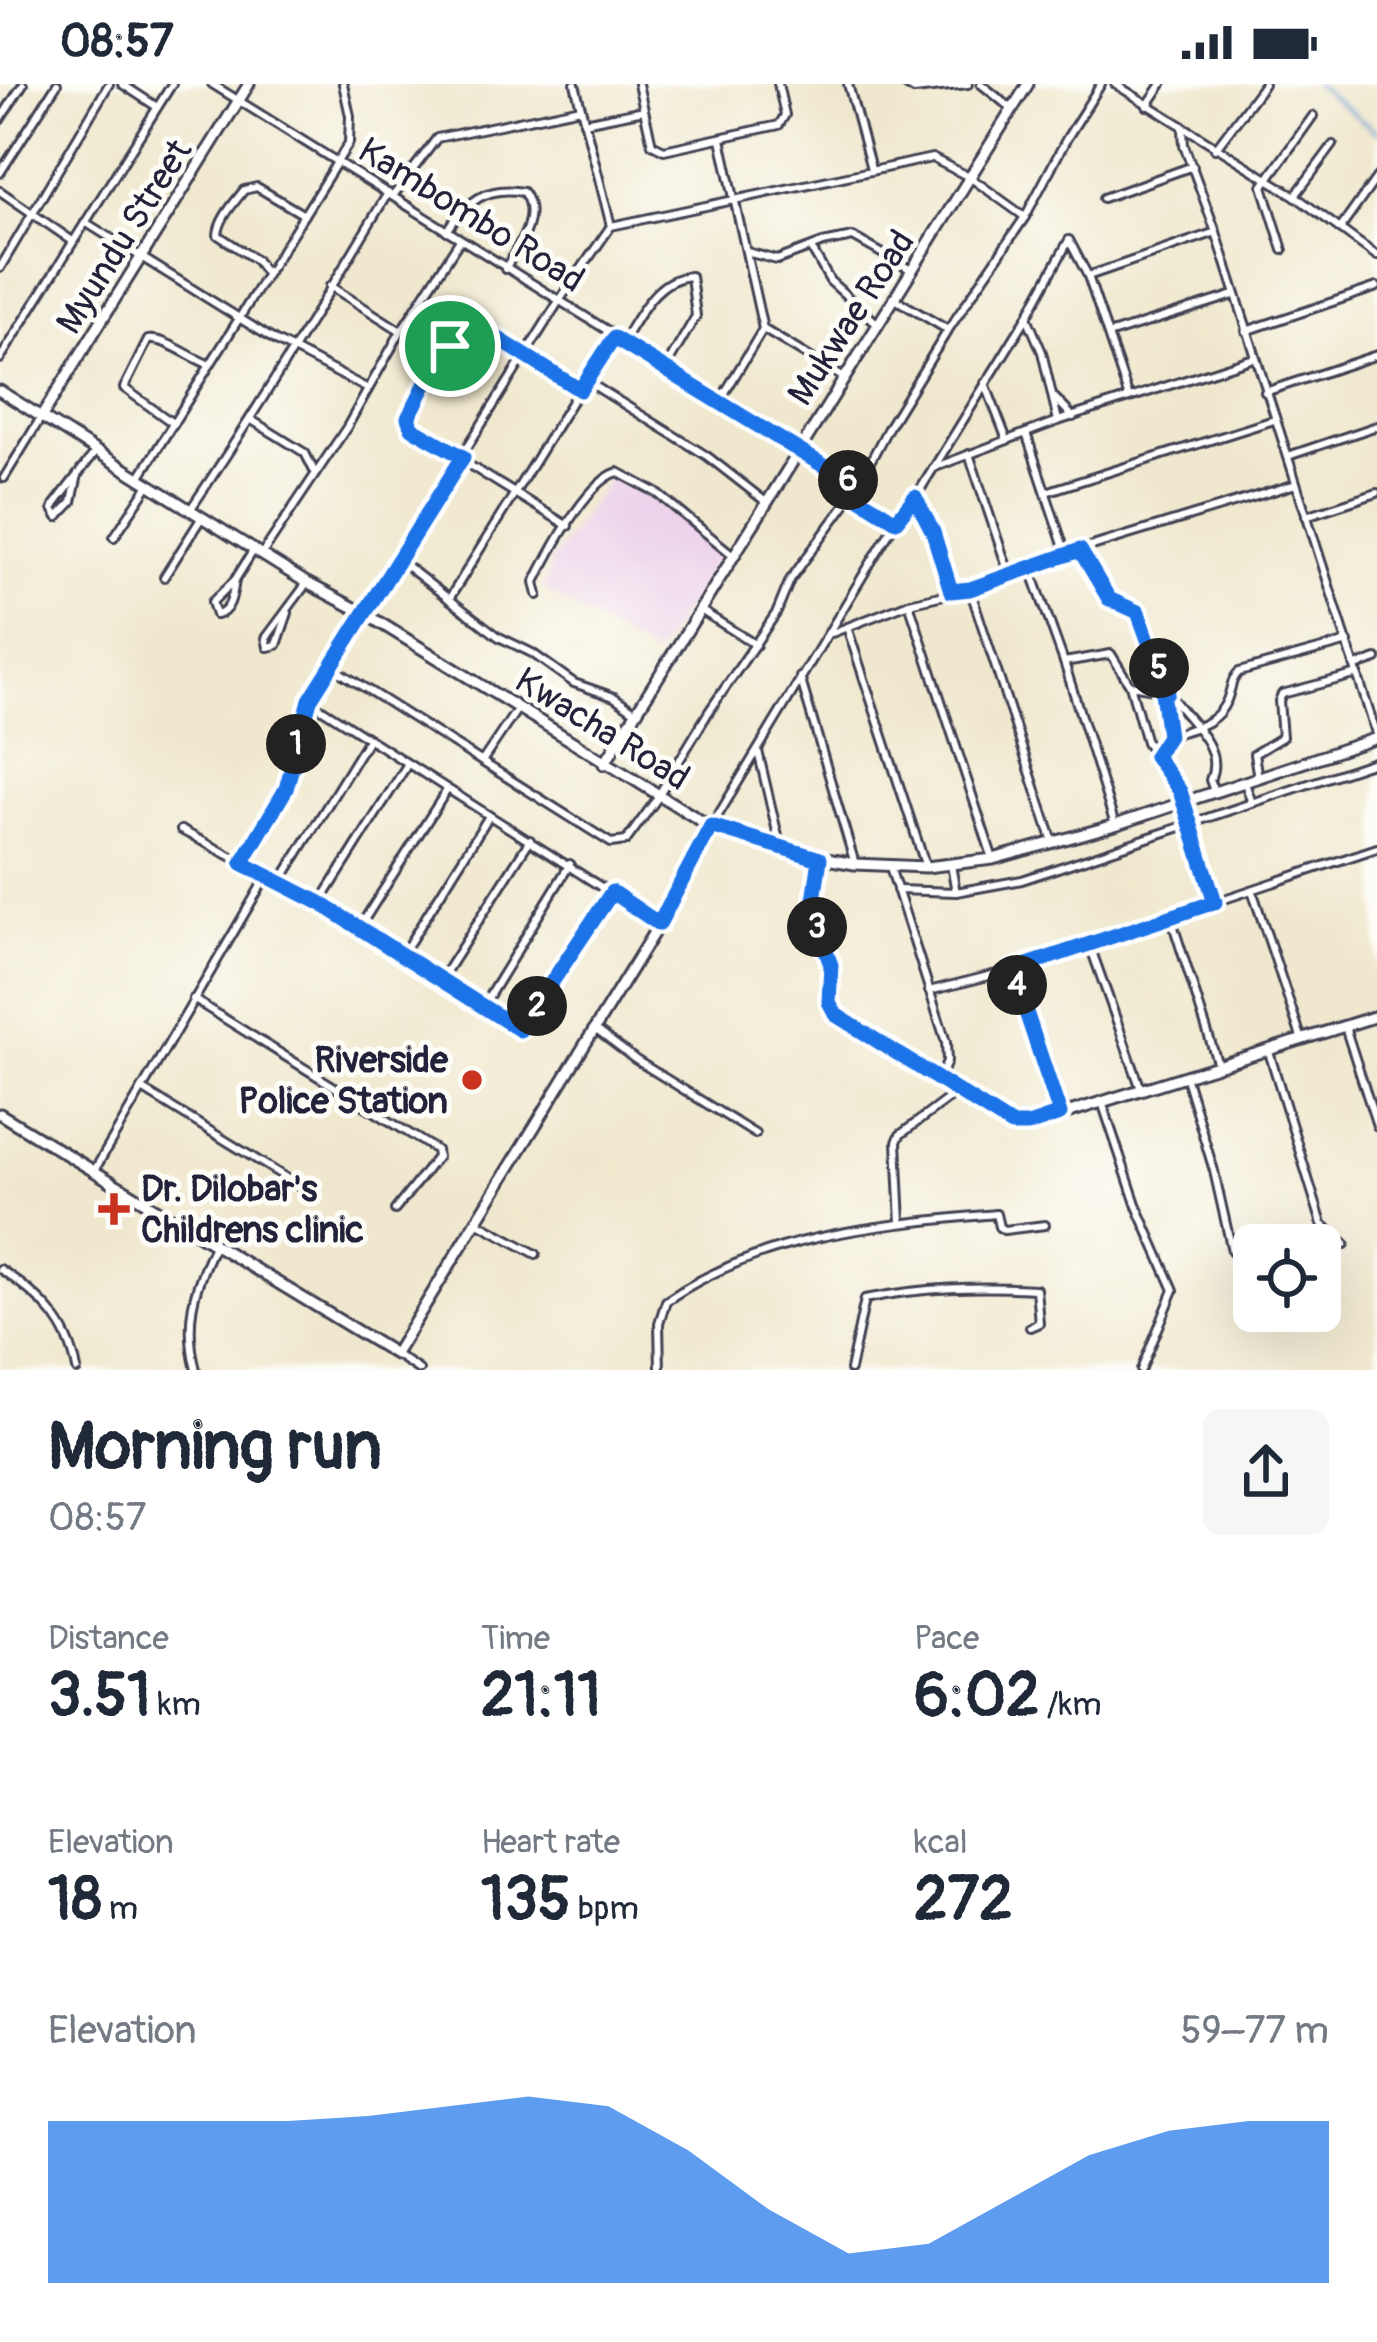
<!DOCTYPE html>
<meta charset="utf-8">
<style>
body{margin:0;font-family:Pangolin,sans-serif;background:#f6f6f7;color:#1f2937;height:100vh;display:flex;flex-direction:column;font-size:45px;white-space:nowrap}
*{box-sizing:border-box;margin:0}
p{font-size:39px;color:#747a83}
.icon{flex:none;width:66px;height:66px;fill:none;stroke:currentColor;stroke-width:2;stroke-linecap:round;stroke-linejoin:round}
.map{position:relative;height:1286px;overflow:hidden}
.sheet{display:flex;flex-direction:column;background:#fff;flex:1}
.sheet>*{flex:none}
.fabs{position:absolute;left:1233px;top:1140px;display:grid;gap:24px}
.fabs a{display:grid;place-items:center;width:108px;height:108px;border-radius:18px;background:#fff;box-shadow:0 12px 48px #0002;font-size:60px}
.pin{position:absolute;display:grid;place-items:center;width:102px;height:102px;color:#fff;margin:-51px;border:6px solid #fff;border-radius:50%;box-shadow:0 3px 12px #0007}
.km{position:absolute;width:60px;height:60px;margin:-30px;border-radius:50%;background:#222;color:#fff;font-size:33px;line-height:60px;text-align:center}
.round{display:grid;place-items:center;flex:none;width:126px;height:126px;border-radius:18px;background:#f6f6f7}
.head{display:flex;align-items:center;justify-content:space-between;height:204px;padding:0 48px}
h1{font-size:66px;font-weight:700;line-height:90px}
.stats{display:grid;grid-template-columns:repeat(3,1fr);gap:18px;height:204px;padding:12px 48px}
.stats div{display:grid;align-content:center}
.stats b{font-size:60px;font-weight:700}
.stats small{font-size:33px;font-weight:400}
.stats p{font-size:33px}
.chart{height:336px;padding:24px 48px}
.chart p{display:flex;justify-content:space-between}
.chart svg{width:100%;height:216px;margin-top:12px;fill:#1a73e8;opacity:.7}
.status{display:flex;justify-content:space-between;align-items:center;height:84px;padding:0 60px;background:#fff;direction:ltr}
.status svg{height:33px;fill:currentColor}
.map>svg:first-child{display:block}
.built{fill:#ecd1ea}
.lines{fill:none;stroke-linecap:round;stroke-linejoin:round}
.stream{stroke:#679dd4;stroke-width:3}
.street-casing{stroke:#414051;stroke-width:12}
.secondary-casing{stroke:#414051;stroke-width:15}
.street{stroke:#fff;stroke-width:6}
.secondary{stroke:#fff;stroke-width:9}
.route-casing{stroke:#fff;stroke-width:24}
.route{stroke:#1a73e8;stroke-width:15}
.poi-dot{fill:#c8321e;stroke:#fdfcf7;stroke-width:4.5}
.labels{text-anchor:middle;stroke-width:10;stroke-linejoin:round;paint-order:stroke}
.street-label{font-size:36px;fill:#22223b;stroke:#fdfcf7}
.poi-label{font-size:36px;font-weight:bold;fill:#22223b;stroke:#fdfcf7;text-anchor:end}
</style>
<div class="status"><b>08:57</b><svg viewBox="0 0 49 12"><path d="M0 12V9h3v3zM5 12V6h3v6zM10 12V3h3v9zM15 12V0h3v12zM26 1h20v11H26zM47 4h2v5h-2z"/></svg></div>
<div class="map">
<svg width="1377" height="1286" viewBox="0 0 1377 1286">
<rect width="100%" height="100%" fill="#fdfcf7"/>
<filter id="ink" filterUnits="userSpaceOnUse"><feTurbulence type="fractalNoise" baseFrequency=".00833" numOctaves="2"/><feDisplacementMap in="SourceGraphic" scale="24" xChannelSelector="R" yChannelSelector="G"/><feConvolveMatrix kernelMatrix="1 2 1 2 8 2 1 2 1" color-interpolation-filters="sRGB"/></filter>
<filter id="wash" filterUnits="userSpaceOnUse"><feTurbulence type="fractalNoise" baseFrequency=".004" numOctaves="4" result="noise"/><feDisplacementMap in="SourceGraphic" scale="48" xChannelSelector="R" yChannelSelector="G"/><feGaussianBlur stdDeviation="2.7" result="paint"/><feColorMatrix in="noise" values="0 0 0 0 0 0 0 0 0 0 0 0 0 0 0 0 0 1.4 0 .05"/><feComposite in="paint" operator="in"/></filter>
<g filter="url(#wash)">
<rect width="100%" height="100%" fill="#f0e8ce"/>
<path class="built" d="M 622,392 L 631,394 L 723,465 L 655,573 L 543,505 L 551,477 L 610,394 Z"/>
<g class="lines">
<path class="stream" d="M 1315,0 L 1377,48"/>
</g>
</g>
<g filter="url(#ink)">
<g class="lines">
<defs>
<g id="street">
<path d="M 122,0 L 157,23"/>
<path d="M 212,0 L 857,402"/>
<path d="M 575,0 L 611,142"/>
<path d="M 638,0 L 652,60 L 664,66 L 779,41 L 785,31 L 778,0"/>
<path d="M 848,0 L 871,85"/>
<path d="M 904,0 L 914,6 L 968,0"/>
<path d="M 981,0 L 1012,25"/>
<path d="M 1115,0 L 1295,112 L 1377,172"/>
<path d="M 1147,22 L 1162,0"/>
<path d="M 0,36 L 23,0"/>
<path d="M 584,38 L 644,26"/>
<path d="M 1183,46 L 1184,61 L 1216,148 L 1377,652"/>
<path d="M 1215,65 L 1264,0"/>
<path d="M 0,89 L 57,0"/>
<path d="M 0,107 L 71,156"/>
<path d="M 393,112 L 437,54 L 581,24"/>
<path d="M 1295,112 L 1333,61"/>
<path d="M 1103,114 L 1193,82"/>
<path d="M 85,138 L 276,257 L 368,305"/>
<path d="M 1340,145 L 1377,93"/>
<path d="M 447,147 C 466,118 487,101 523,108 C 541,132 518,163 505,185"/>
<path d="M 811,164 L 830,197 L 879,241"/>
<path d="M 1283,166 L 1263,102 L 1313,32"/>
<path d="M 747,168 L 777,176 L 823,159 L 853,153 L 913,187"/>
<path d="M 0,184 L 109,0"/>
<path d="M 266,190 L 256,176 L 218,151 C 219,135 234,119 244,106 L 257,103 L 304,131"/>
<path d="M 1088,192 L 1216,148"/>
<path d="M 330,202 L 401,247"/>
<path d="M 895,215 L 948,246"/>
<path d="M 1027,233 L 1042,268 L 1058,337"/>
<path d="M 763,245 L 844,294"/>
<path d="M 1246,247 L 1377,203"/>
<path d="M 1108,251 L 1234,211"/>
<path d="M 613,253 L 585,296 L 707,372 L 766,418"/>
<path d="M 623,257 C 640,230 656,194 691,192 L 696,232 L 666,283"/>
<path d="M 526,271 L 580,306"/>
<path d="M 0,275 L 172,0"/>
<path d="M 985,299 L 1007,356"/>
<path d="M 1265,308 L 1377,271"/>
<path d="M 1055,314 L 1073,333"/>
<path d="M 720,317 L 763,245 L 721,55"/>
<path d="M 250,335 L 305,369 L 314,387"/>
<path d="M 174,340 L 124,304 L 148,256 C 166,254 191,274 210,281"/>
<path d="M 1026,349 L 1066,470"/>
<path d="M 969,370 L 1010,492"/>
<path d="M 1288,372 L 1377,342"/>
<path d="M 463,373 L 408,339 C 415,313 451,249 478,242 L 525,273"/>
<path d="M 461,376 L 568,442"/>
<path d="M 933,384 L 1058,337 L 1254,274"/>
<path d="M 4,394 L 42,332"/>
<path d="M 139,394 L 349,59 L 350,32 L 343,0"/>
<path d="M 1046,408 L 1274,336"/>
<path d="M 853,410 L 896,437"/>
<path d="M 915,414 L 933,448 L 951,507"/>
<path d="M 190,426 C 260,322 324,216 388,109"/>
<path d="M 1306,432 L 1377,409"/>
<path d="M 58,433 L 53,425 L 55,420 L 96,367"/>
<path d="M 58,433 L 72,418 L 77,395"/>
<path d="M 114,453 L 149,401"/>
<path d="M 1080,466 L 1110,515 C 1119,518 1128,519 1136,526 C 1156,546 1153,582 1167,606 C 1181,632 1226,660 1210,696 L 1214,707"/>
<path d="M 262,470 L 347,343 L 401,247 L 460,156"/>
<path d="M 399,476 L 449,515 L 585,296"/>
<path d="M 1031,486 L 1064,578 L 1115,741"/>
<path d="M 164,493 L 202,433"/>
<path d="M 970,505 L 1053,758"/>
<path d="M 538,511 L 535,498 C 550,468 586,398 618,388 L 657,409 L 733,471"/>
<path d="M 449,515 L 499,553 L 532,569 L 574,599 L 614,613 L 636,628"/>
<path d="M 909,519 L 993,775"/>
<path d="M 702,527 L 756,561"/>
<path d="M 216,531 L 212,518 L 235,496 L 253,467"/>
<path d="M 216,531 C 231,529 233,509 235,496"/>
<path d="M 847,543 L 926,783"/>
<path d="M 832,549 L 909,519 L 970,505 L 1066,470 L 1296,400"/>
<path d="M 268,563 L 266,554 L 307,499"/>
<path d="M 268,563 L 277,561 L 288,529"/>
<path d="M 1064,578 L 1111,570 L 1130,601 L 1161,606 L 1168,652"/>
<path d="M 330,582 L 611,759 L 626,757 L 659,712"/>
<path d="M 1356,582 L 1377,575"/>
<path d="M 800,593 L 855,780"/>
<path d="M 1130,601 L 1146,658 L 1180,707 L 1215,818"/>
<path d="M 310,617 L 659,840"/>
<path d="M 758,667 L 781,765"/>
<path d="M 1155,672 L 1168,652 C 1192,644 1216,642 1227,616 C 1232,604 1230,597 1239,588 L 1348,558"/>
<path d="M 483,676 L 518,624"/>
<path d="M 407,681 L 320,819 L 518,946 L 522,945 L 612,809"/>
<path d="M 1258,694 L 1254,670 L 1282,653 L 1279,617 L 1282,610 L 1358,590"/>
<path d="M 1245,699 L 1252,719"/>
<path d="M 658,712 L 708,629 L 777,528 L 790,496 L 853,410 L 889,342 L 948,246 L 1025,133 L 1067,54 L 1101,0"/>
<path d="M 711,743 L 896,437 L 915,414 L 1027,233 L 1069,156 L 1088,192 L 1129,314"/>
<path d="M 181,746 L 320,819"/>
<path d="M 242,779 L 286,705 L 301,641 L 330,582 L 559,217 L 611,142 L 932,74 L 971,94 L 1025,133"/>
<path d="M 951,781 L 956,808"/>
<path d="M 890,783 L 946,958 L 947,977 L 940,996"/>
<path d="M 281,797 L 367,657"/>
<path d="M 897,806 L 956,808 L 1022,796 L 1377,677"/>
<path d="M 1252,806 L 1302,956"/>
<path d="M 1171,834 L 1218,981"/>
<path d="M 359,844 L 447,706"/>
<path d="M 1089,859 L 1141,1005"/>
<path d="M 402,871 L 489,732"/>
<path d="M 1012,886 L 1060,1030"/>
<path d="M 442,894 L 530,756"/>
<path d="M 929,907 L 1012,886 L 1377,764"/>
<path d="M 193,915 L 436,1066 L 437,1073 L 395,1126"/>
<path d="M 483,922 L 570,780"/>
<path d="M 1345,943 L 1377,1042"/>
<path d="M 595,945 L 636,976 L 755,1050"/>
<path d="M 1269,968 L 1322,1140 L 1345,1160"/>
<path d="M 1185,991 L 1214,1087 L 1232,1167 L 1240,1172 L 1254,1169"/>
<path d="M 142,1005 L 266,793"/>
<path d="M 1102,1018 L 1136,1120 L 1174,1206 L 1141,1286"/>
<path d="M 94,1087 L 142,1005 L 301,1103"/>
<path d="M 477,1138 L 536,1170"/>
<path d="M 901,1139 L 897,1058 L 900,1051 L 957,1008"/>
<path d="M 0,1185 C 39,1211 69,1238 77,1286"/>
<path d="M 395,1270 L 419,1286"/>
<path d="M 196,1286 C 184,1239 193,1205 214,1162"/>
<path d="M 660,1286 L 659,1239 L 666,1217 C 765,1149 881,1141 996,1130 L 999,1143 L 1004,1146 L 1045,1141"/>
<path d="M 850,1286 L 865,1215 C 923,1203 978,1202 1036,1205 L 1039,1239 L 1030,1243"/>
</g>
<g id="secondary">
<path d="M 0,307 L 307,499 L 364,529 L 711,743 L 798,770 L 855,780 L 926,783 L 993,775 L 1115,741 L 1377,654"/>
<path d="M 42,332 L 249,0"/>
<path d="M 604,680 L 1028,0"/>
<path d="M 820,775 L 812,819 L 832,889 L 831,925 L 1011,1041 L 1028,1041 L 1377,932"/>
<path d="M 0,1030 L 395,1270 L 659,840 L 711,743"/>
</g>
</defs>
<use href="#street" class="street-casing"/>
<use href="#secondary" class="secondary-casing"/>
<use href="#street" class="street"/>
<use href="#secondary" class="secondary"/>
</g>
</g>
<g class="lines" filter="url(#ink)">
<defs>
<path id="route" d="M 478,242 L 580,306 L 614,254 L 857,402 L 853,410 L 896,437 L 915,413 L 933,448 L 951,507 L 970,505 L 1080,466 L 1109,515 L 1138,528 L 1167,608 L 1162,608 L 1168,652 L 1155,672 L 1180,707 L 1215,818 L 1012,886 L 1060,1030 L 1028,1041 L 1011,1041 L 836,931 L 829,918 L 831,881 L 812,829 L 820,775 L 711,742 L 659,840 L 612,808 L 520,946 L 320,819 L 242,779 L 286,705 L 310,616 L 463,373 L 412,344 L 408,334 C 424,306 444,250 478,242 Z"/>
</defs>
<use href="#route" class="route-casing"/>
<use href="#route" class="route"/>
</g>
<g class="poi-dot">
<circle cx="472" cy="996" r="12"/>
<path d="M108 1107h12v12h12v12h-12v12h-12v-12h-12v-12h12z"/>
</g>
<g class="labels">
<g class="street-label">
<text transform="translate(472 130) rotate(32)" y="13">Kambombo Road</text>
<text transform="translate(123 152) rotate(-58)" y="13">Myundu Street</text>
<text transform="translate(850 233) rotate(-57)" y="13">Mukwae Road</text>
<text transform="translate(603 644) rotate(32)" y="13">Kwacha Road</text>
</g>
<g class="poi-label">
<text x="448" y="988">Riverside<tspan x="448" dy="41">Police Station</tspan></text>
<text x="141" y="1117" text-anchor="start">Dr. Dilobar's<tspan x="141" dy="41">Childrens clinic</tspan></text>
</g>
</g>
</svg>
<div class="fabs">
<a><svg class="icon" aria-label="locate" viewBox="0 0 24 24"><circle cx="12" cy="12" r="6"/><path d="M12 2v4M12 18v4M2 12h4M18 12h4"/></svg></a>
</div>
<div class="pin" style="left:450px;top:262px;background:#1e9e55"><svg class="icon" aria-label="arrive" viewBox="0 0 24 24"><path d="M6 21V4h12l-3 4 3 4H6"/></svg></div>
<b class="km" style="left:296px;top:660px">1</b>
<b class="km" style="left:537px;top:922px">2</b>
<b class="km" style="left:817px;top:843px">3</b>
<b class="km" style="left:1017px;top:901px">4</b>
<b class="km" style="left:1159px;top:584px">5</b>
<b class="km" style="left:848px;top:396px">6</b>
</div>
<section class="sheet">
<div class="head"><div><h1>Morning run</h1><p>08:57</p></div><a class="round"><svg class="icon" aria-label="share" viewBox="0 0 24 24"><path d="M12 15V3M7 8l5-5 5 5M5 13v7h14v-7"/></svg></a></div>
<div class="stats">
<div><p>Distance</p><b>3.51<small> km</small></b></div>
<div><p>Time</p><b>21:11</b></div>
<div><p>Pace</p><b>6:02<small> /km</small></b></div>
</div>
<div class="stats">
<div><p>Elevation</p><b>18<small> m</small></b></div>
<div><p>Heart rate</p><b>135<small> bpm</small></b></div>
<div><p>kcal</p><b>272</b></div>
</div>
<div class="chart"><p><span>Elevation</span>59–77 m</p>
<svg viewBox="0 0 160 44" preserveAspectRatio="none"><path d="M0 44V11L10 11L20 11L30 11L40 10L50 8L60 6L70 8L80 17L90 29L100 38L110 36L120 27L130 18L140 13L150 11L160 11V44z"/></svg>
</div>
</section>
